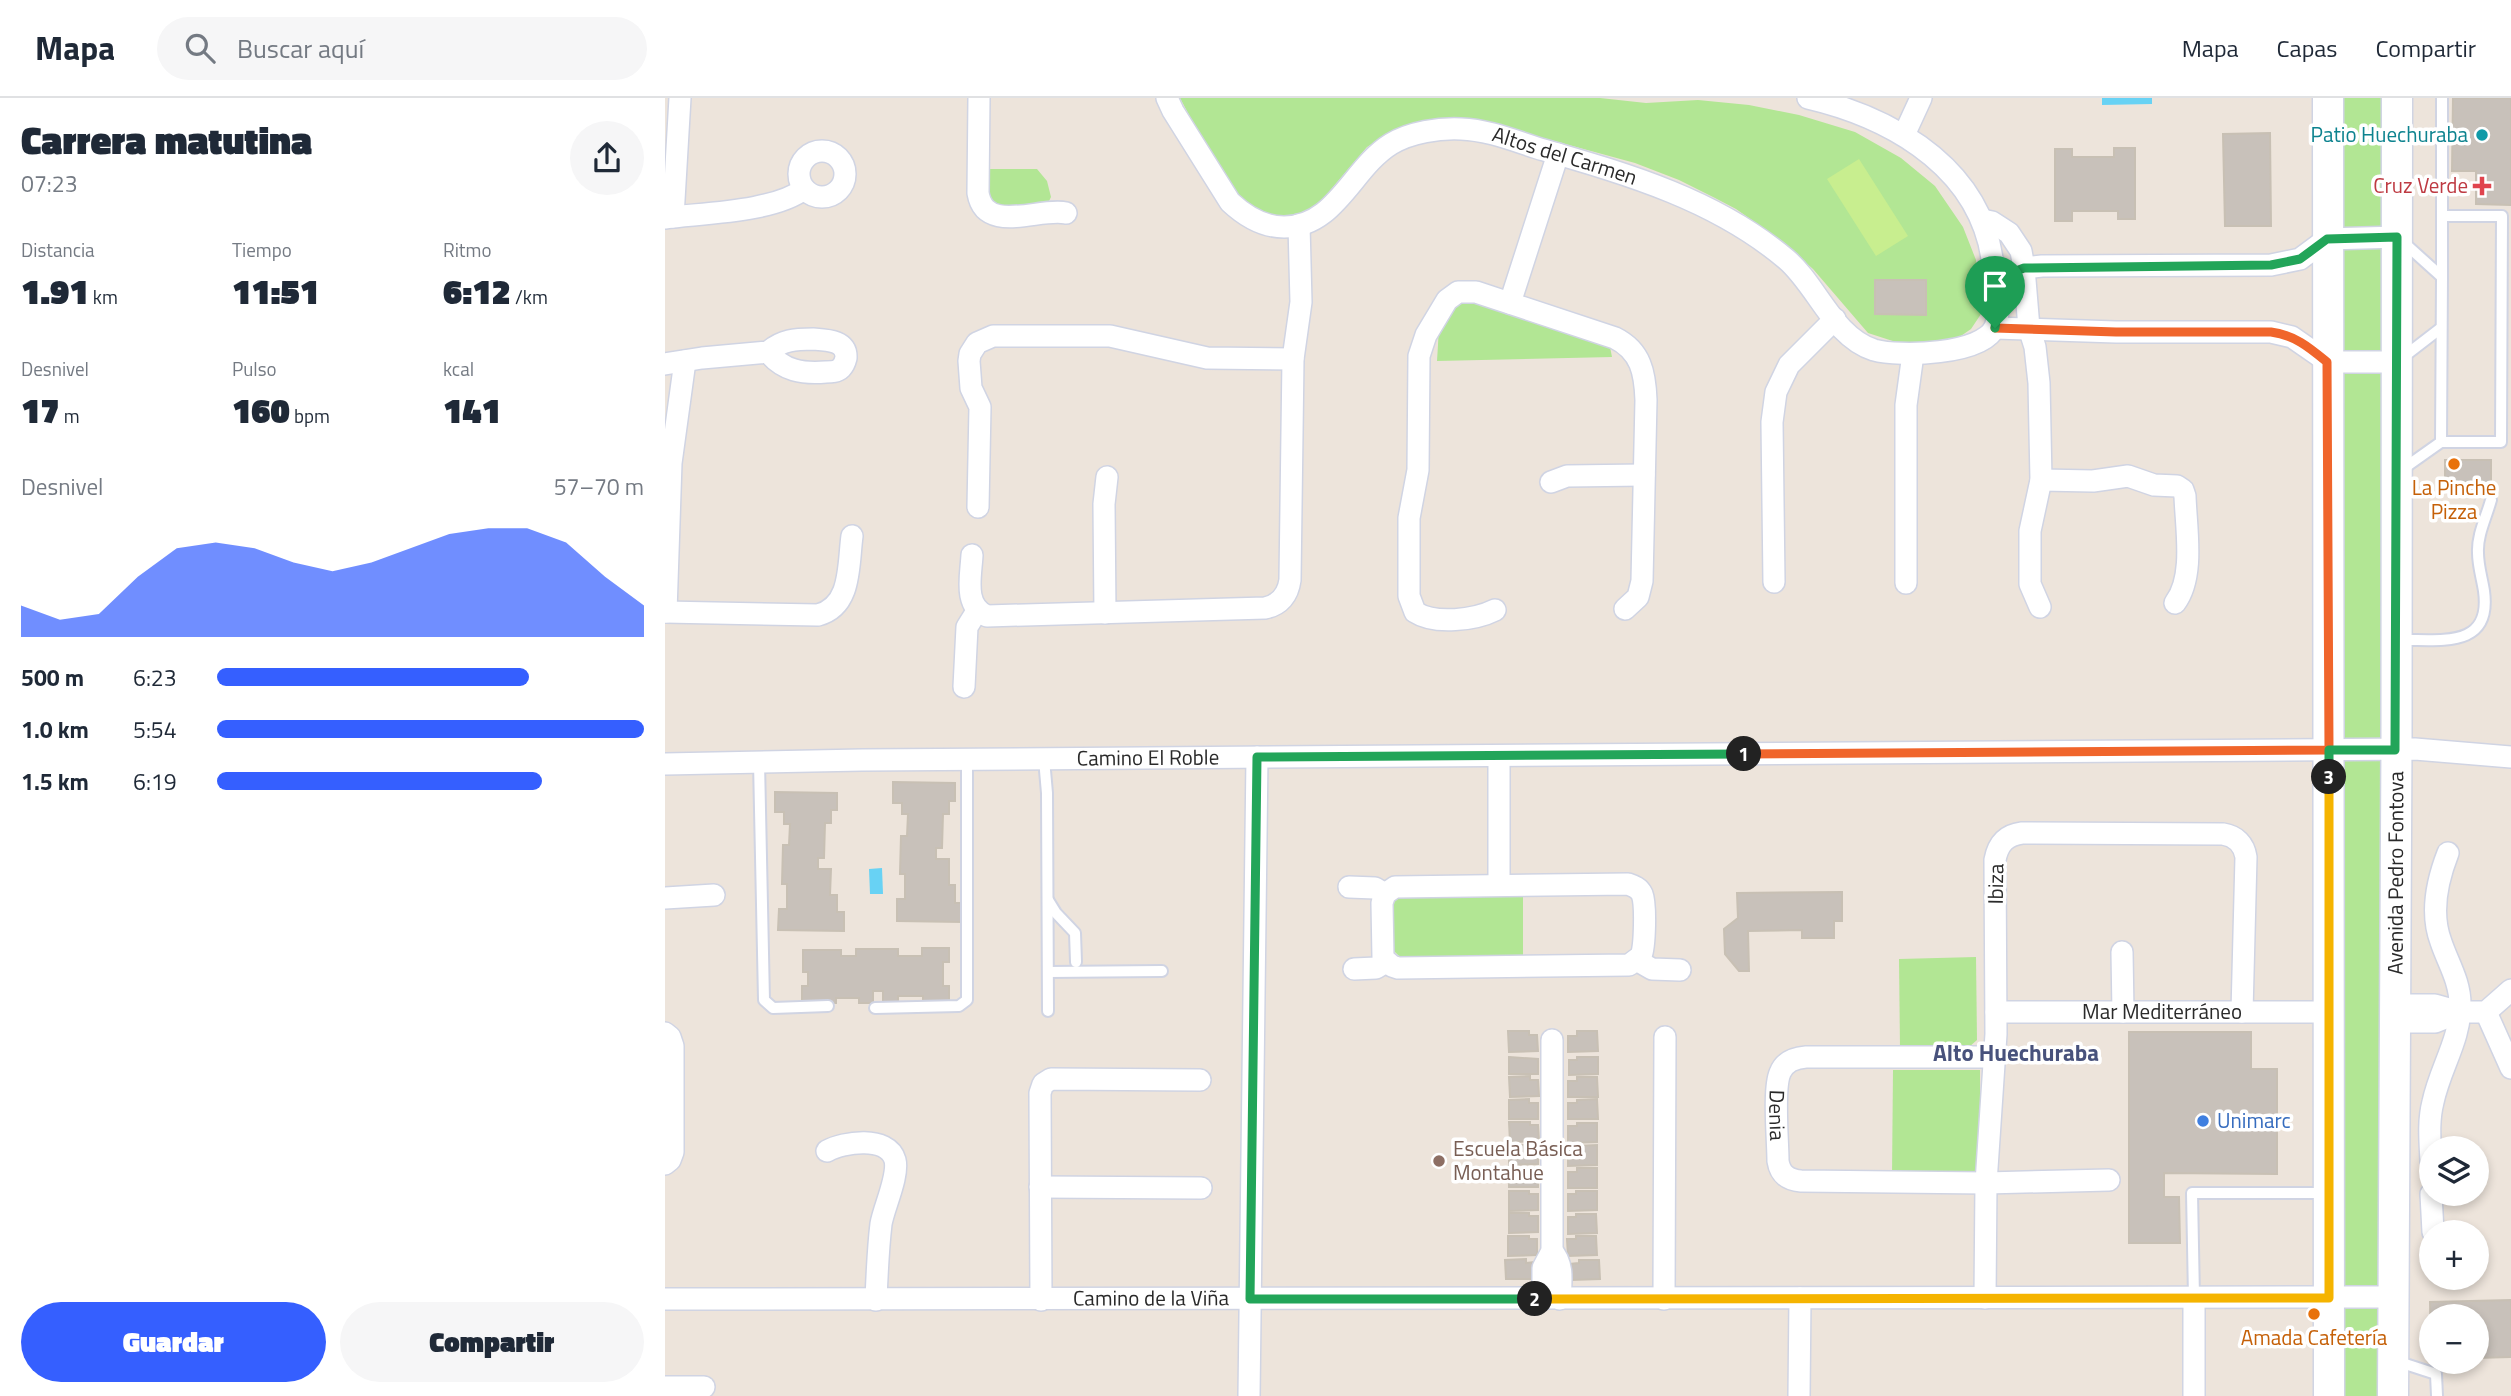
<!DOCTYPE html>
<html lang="es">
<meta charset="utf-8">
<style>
body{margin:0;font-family:"Titillium Web",sans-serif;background:#f6f6f7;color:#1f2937;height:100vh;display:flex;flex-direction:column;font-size:26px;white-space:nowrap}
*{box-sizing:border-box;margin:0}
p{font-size:23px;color:#747a83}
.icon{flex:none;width:38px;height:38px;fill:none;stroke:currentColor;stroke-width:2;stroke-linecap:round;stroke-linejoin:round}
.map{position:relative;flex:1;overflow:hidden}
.drawer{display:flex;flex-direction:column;background:#fff;width:665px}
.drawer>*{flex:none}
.tools{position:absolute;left:1754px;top:1038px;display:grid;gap:14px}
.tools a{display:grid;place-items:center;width:70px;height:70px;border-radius:50%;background:#fff;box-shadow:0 4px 10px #0003;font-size:35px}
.pin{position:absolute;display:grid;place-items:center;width:60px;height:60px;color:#fff;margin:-72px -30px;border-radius:50% 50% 50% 0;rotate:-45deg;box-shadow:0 0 7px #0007}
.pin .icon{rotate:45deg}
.km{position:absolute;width:35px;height:35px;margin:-18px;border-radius:50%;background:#222;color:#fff;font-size:19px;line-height:35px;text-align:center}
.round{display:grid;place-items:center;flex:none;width:74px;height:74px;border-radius:37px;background:#f6f6f7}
.summary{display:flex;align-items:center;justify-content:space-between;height:119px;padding:0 21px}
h1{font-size:38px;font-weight:800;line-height:52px}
.stats{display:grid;grid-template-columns:repeat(3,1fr);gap:10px;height:119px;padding:7px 21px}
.stats div{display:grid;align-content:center}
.stats b{font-size:35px;font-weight:800}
.stats small{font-size:19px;font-weight:400}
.stats p{font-size:19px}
.chart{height:196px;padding:14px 21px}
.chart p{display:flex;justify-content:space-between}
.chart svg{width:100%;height:126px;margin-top:7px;fill:#355fff;opacity:.7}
.cta{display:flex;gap:14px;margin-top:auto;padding:14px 21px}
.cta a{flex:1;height:80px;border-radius:42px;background:#355fff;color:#fff;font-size:28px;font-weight:800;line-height:80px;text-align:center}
.cta a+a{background:#f6f6f7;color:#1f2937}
ul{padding:0 21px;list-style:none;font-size:23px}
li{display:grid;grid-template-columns:112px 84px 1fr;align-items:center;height:52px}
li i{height:18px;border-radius:9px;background:#355fff}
header{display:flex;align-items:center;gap:42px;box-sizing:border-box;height:98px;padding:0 35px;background:#fff;border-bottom:2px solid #e0e1e3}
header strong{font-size:33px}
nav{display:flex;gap:38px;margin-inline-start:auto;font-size:24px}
.search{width:490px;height:63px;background:#f6f6f7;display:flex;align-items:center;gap:18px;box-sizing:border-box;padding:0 24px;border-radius:38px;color:#747a83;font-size:26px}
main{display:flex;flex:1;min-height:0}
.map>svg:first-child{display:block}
.green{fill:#b2e694}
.pitch{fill:#c8ee8f}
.water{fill:#68d2f4}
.building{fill:#c8c1ba;stroke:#c8c0b4;stroke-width:2}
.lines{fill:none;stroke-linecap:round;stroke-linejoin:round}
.lane-casing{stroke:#d0d4e3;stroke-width:14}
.street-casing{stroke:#d0d4e3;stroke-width:24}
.secondary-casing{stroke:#d0d4e3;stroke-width:33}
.lane{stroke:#fff;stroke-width:10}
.street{stroke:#fff;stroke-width:21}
.secondary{stroke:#fff;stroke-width:30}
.split-1-casing{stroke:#fff;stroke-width:14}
.split-2-casing{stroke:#fff;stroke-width:14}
.split-3-casing{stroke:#fff;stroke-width:14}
.split-4-casing{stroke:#fff;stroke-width:14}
.split-1{stroke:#f0652b;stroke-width:9}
.split-2{stroke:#22a559;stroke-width:9}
.split-3{stroke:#f5b400;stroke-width:9}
.split-4{stroke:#22a559;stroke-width:9}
.culture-dot{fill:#0f9aa8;stroke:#fff;stroke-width:2.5}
.health-dot{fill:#e0444e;stroke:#fff;stroke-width:2.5}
.food-dot{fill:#e8710a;stroke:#fff;stroke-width:2.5}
.shop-dot{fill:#3f7fe0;stroke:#fff;stroke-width:2.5}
.education-dot{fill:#8d6e63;stroke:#fff;stroke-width:2.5}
.labels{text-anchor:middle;stroke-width:7;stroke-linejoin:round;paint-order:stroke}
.culture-label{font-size:21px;fill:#0d838f;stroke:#fff;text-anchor:end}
.street-label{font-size:21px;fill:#2a2a2a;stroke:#fff}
.health-label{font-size:21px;fill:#be3a42;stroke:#fff;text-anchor:end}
.food-label{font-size:21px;fill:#c56008;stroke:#fff}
.shop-label{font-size:21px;fill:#366cbe;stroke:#fff;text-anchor:start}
.education-label{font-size:21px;fill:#785e54;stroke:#fff;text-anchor:start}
.neighbourhood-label{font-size:23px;font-weight:bold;fill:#48527c;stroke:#fff}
</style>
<header>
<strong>Mapa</strong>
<div class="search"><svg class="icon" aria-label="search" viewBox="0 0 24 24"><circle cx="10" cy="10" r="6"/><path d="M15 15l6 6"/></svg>Buscar aquí</div>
<nav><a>Mapa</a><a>Capas</a><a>Compartir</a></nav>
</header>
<main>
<section class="drawer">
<div class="summary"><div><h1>Carrera matutina</h1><p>07:23</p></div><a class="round"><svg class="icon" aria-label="share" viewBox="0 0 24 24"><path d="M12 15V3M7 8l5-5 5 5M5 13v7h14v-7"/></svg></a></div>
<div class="stats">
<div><p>Distancia</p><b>1.91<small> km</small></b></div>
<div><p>Tiempo</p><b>11:51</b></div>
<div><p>Ritmo</p><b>6:12<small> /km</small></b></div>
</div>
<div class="stats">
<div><p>Desnivel</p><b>17<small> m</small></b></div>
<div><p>Pulso</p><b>160<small> bpm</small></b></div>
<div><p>kcal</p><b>141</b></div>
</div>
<div class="chart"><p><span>Desnivel</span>57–70 m</p>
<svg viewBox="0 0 160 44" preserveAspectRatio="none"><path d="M0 44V33L10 38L20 36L30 23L40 13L50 11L60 13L70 18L80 21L90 18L100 13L110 8L120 6L130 6L140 11L150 23L160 33V44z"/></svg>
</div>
<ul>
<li><b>500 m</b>6:23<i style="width:73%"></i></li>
<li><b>1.0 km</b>5:54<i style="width:100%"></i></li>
<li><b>1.5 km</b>6:19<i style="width:76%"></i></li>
</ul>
<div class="cta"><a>Guardar</a><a>Compartir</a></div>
</section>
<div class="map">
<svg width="1846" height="1298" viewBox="0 0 1846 1298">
<rect width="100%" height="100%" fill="#ede4db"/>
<g class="green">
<path d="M 515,0 L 935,0 L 981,5 L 1033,2 L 1084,7 L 1134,17 L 1190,34 L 1236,60 L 1270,88 L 1298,129 L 1311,162 L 1316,216 L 1306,231 L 1290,242 L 1266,247 L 1237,246 L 1203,235 L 1148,171 L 1114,141 L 1071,111 L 1050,100 L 1014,82 L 970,65 L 849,32 L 793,22 L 733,30 L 702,49 L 651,109 L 628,120 L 592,116 L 561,87 Z"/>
<path d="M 1670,0 L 1720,0 L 1717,641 L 1669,642 Z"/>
<path d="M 321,71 L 372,71 L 382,83 L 386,99 L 381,109 C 367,110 329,116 322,100 C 319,92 321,80 321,71 Z"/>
<path d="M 804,203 L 843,211 L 945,249 L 947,259 L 772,263 L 774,230 L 786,210 Z"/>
<path d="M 1718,659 L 1718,1298 L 1672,1298 L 1668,661 Z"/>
<path d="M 736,798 L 858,798 L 858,858 L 734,858 L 728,852 L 728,804 Z"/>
<path d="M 1311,859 L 1312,942 L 1304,949 L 1235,950 L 1234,861 Z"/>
<path d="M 1228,972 L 1315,972 L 1315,1077 L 1227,1077 Z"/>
</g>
<path class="pitch" d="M 1194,61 L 1243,138 L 1211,158 L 1162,81 Z"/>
<g class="water">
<path d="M 1437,0 L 1487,0 L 1487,6 L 1437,7 Z"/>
<path d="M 217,770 L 218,796 L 205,796 L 204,771 Z"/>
</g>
<g class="building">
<path d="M 1788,0 L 1846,0 L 1846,107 L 1811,106 L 1811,73 L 1787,73 Z"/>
<path d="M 1605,35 L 1606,128 L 1560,128 L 1558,36 Z"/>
<path d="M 1449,50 L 1470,50 L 1470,121 L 1453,121 L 1453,113 L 1407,113 L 1407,123 L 1390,123 L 1390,51 L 1407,51 L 1407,59 L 1449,59 Z"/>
<path d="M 1210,182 L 1261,182 L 1261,217 L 1210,216 Z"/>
<rect x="1780" y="362" width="46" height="29"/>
<path d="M 228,684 L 290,685 L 290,703 L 284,703 L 284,716 L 278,716 L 277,750 L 271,750 L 271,761 L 284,761 L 284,787 L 290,787 L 290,805 L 298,805 L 297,824 L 232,823 L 232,801 L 240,801 L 240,776 L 235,776 L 236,738 L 242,738 L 243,716 L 237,716 L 237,705 L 228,705 Z"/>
<path d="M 110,694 L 172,695 L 172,712 L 166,712 L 166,725 L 160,725 L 159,760 L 153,760 L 153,771 L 166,771 L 165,797 L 172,797 L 172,814 L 179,814 L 179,833 L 113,832 L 114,811 L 122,811 L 122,786 L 117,786 L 118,747 L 124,747 L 125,726 L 119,726 L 119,714 L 110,714 Z"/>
<path d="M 1177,794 L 1177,823 L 1169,823 L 1169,840 L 1137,840 L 1137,832 L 1083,833 L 1084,873 L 1074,873 L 1060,856 L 1059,831 L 1073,820 L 1072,795 Z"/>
<path d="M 257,850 L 284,850 L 284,864 L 278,864 L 278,888 L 284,888 L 284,904 L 258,903 L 258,898 L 233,898 L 233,905 L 218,904 L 218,893 L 208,893 L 208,905 L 194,905 L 194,900 L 171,900 L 171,905 L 137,905 L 137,888 L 143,888 L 143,874 L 138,874 L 138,852 L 176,852 L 176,858 L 191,858 L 191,851 L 233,851 L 233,858 L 257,858 Z"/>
<path d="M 843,933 L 864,933 L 864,937 L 872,937 L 873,953 L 844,954 Z"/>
<path d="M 912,933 L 932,933 L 933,953 L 903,954 L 903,938 L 912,938 Z"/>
<path d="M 1464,934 L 1586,934 L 1586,971 L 1612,971 L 1612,1076 L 1499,1075 L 1499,1099 L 1514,1099 L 1515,1145 L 1464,1145 Z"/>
<path d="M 844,959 L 873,961 L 873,976 L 844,976 Z"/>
<path d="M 912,959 L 933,959 L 933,976 L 904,977 L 904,962 L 912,962 Z"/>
<path d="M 865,978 L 865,982 L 873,982 L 874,998 L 845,999 L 844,979 Z"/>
<path d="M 912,979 L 932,979 L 933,999 L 903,999 L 903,983 L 912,983 Z"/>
<path d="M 864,1001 L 864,1005 L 873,1005 L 873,1021 L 844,1021 L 844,1002 Z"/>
<path d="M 932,1001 L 933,1021 L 903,1021 L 903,1005 L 912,1005 L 912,1002 Z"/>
<path d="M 844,1024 L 865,1024 L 865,1027 L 873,1027 L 874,1043 L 845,1044 Z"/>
<path d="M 912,1025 L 932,1025 L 932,1044 L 903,1045 L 903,1028 L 912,1028 Z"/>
<path d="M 844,1047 L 864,1047 L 864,1050 L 873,1050 L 873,1066 L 844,1067 Z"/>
<path d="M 932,1047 L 932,1067 L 903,1068 L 903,1051 L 912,1051 L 912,1048 Z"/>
<path d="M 844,1070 L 864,1070 L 864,1073 L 873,1073 L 873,1089 L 844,1089 Z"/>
<path d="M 912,1070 L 932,1070 L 932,1090 L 903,1090 L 903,1074 L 912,1074 Z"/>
<path d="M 844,1093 L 864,1093 L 864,1096 L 873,1096 L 873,1112 L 844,1113 Z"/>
<path d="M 911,1093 L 932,1093 L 932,1112 L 903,1113 L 903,1096 L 911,1096 Z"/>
<path d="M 844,1115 L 864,1115 L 864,1118 L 873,1118 L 873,1134 L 844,1135 Z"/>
<path d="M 911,1116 L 931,1116 L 932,1135 L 903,1136 L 903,1119 L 911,1119 Z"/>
<path d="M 843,1138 L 864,1138 L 864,1141 L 872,1141 L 872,1157 L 843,1158 Z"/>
<path d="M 911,1138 L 931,1138 L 932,1157 L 903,1158 L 902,1141 L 911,1141 Z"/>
<path d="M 861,1161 L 861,1165 L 869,1164 L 870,1181 L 841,1181 L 840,1162 Z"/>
<path d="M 914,1162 L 934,1162 L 935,1181 L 906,1182 L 905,1166 L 914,1165 Z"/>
<path d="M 1846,1202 L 1846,1259 L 1811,1260 L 1811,1218 L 1766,1218 L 1766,1261 L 1765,1204 Z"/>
</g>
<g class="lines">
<defs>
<g id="lane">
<path d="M 1777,118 L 1777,0"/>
<path d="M 1737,143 L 1777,179 L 1776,344 L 1836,344 L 1837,118 L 1777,118 L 1777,179"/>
<path d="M 1737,260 L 1776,230"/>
<path d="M 1735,373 L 1776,344"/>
<path d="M 1734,542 C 1774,541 1827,552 1819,493 C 1817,480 1813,468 1813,455 C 1812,437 1821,420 1826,402"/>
<path d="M 379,661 L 382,695 L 383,913"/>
<path d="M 94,664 L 99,902 L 108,910 L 163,908"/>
<path d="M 383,802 L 391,815 L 410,835 L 411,864"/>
<path d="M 383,874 L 497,873"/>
<path d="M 210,910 L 294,908 L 302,902 L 302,662"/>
<path d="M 1529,1200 L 1527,1095 L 1661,1095"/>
<path d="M 1731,1263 L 1771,1276 L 1772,1298"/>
</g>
<g id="street">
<path d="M 314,0 L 313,95 C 320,137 375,109 401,115"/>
<path id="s1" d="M 502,0 L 508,13 L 565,104 C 580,118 597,129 619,129 C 671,129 687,70 726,46 C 746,34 774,30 796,31 C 825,32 852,44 879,52 C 965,77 1051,102 1121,161 C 1152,187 1168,239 1209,252 C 1234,259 1318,257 1330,229 C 1338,210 1328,165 1324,145 C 1303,62 1220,18 1143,0"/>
<path d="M 1239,37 L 1256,0"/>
<circle cx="157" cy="76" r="23"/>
<path d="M 8,119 L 15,0"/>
<path d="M 0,120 C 38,115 109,114 139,91"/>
<path d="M 1317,122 L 1327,124 L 1344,135 L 1356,153 L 1359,170 L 1364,230 L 1370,249 L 1374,285 L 1376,382 L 1365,433 L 1365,486 L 1375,509"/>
<path d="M 1349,174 L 1359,170 L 1377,168 L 1606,167 L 1635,161 L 1662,141 L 1733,139"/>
<path d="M 845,205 L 893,56"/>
<path d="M 1330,230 L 1451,234 L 1606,234 L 1627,239 L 1663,264 L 1732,264"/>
<path d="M 0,266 L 37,260 L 103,254 C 117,242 130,241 148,241 C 161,242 182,242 181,260 C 180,264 179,267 176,270 C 172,274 166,274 161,274 C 138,276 118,273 103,254"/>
<path d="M 1376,382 L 1428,383 L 1463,378 L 1489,387 L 1512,388 L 1518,392 L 1520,398 C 1521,430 1530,479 1510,505"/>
<path d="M 886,384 L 902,378 L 979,377"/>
<path d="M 313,409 L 315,309 L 306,290 L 304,263 L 305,256 L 312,245 L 328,238 L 445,238 L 542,260 L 628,261"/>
<path d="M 307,457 C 306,478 298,508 322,518 L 600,510 C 615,507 623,497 625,482 L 628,261 L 636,204 L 634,127"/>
<path d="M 1109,484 L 1107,324 L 1111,294 L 1124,267 L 1170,221"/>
<path d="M 1241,485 L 1241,307 L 1248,256"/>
<path d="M 830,512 C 810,522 770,527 750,514 L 744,498 L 744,420 L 753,372 L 754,258 L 761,237 L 782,202 L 793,194 L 811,194 L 950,240 C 976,253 980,275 981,302 L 977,483 L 973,499 L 960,511"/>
<path d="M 0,514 L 153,517 C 187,508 183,467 187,438"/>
<path d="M 1,514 L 6,365 L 20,263"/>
<path d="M 440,515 L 439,406 L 442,379"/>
<path d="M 299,589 L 302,529 L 312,513"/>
<path d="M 834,658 L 834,787"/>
<path id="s2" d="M 0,666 L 197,662 L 1750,651 L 1846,659"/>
<path d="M 963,786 C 969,788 974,790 977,796 C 981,806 980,848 976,858 L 964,867 L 733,870 L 727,868 L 718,860 L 717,805 L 720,796 L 730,789 Z"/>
<path d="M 684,789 L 710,790 L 720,796"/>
<path d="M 0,800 L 49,797"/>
<path d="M 1457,854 L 1458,914"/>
<path d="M 973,863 L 987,871 L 1015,872"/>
<path d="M 689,871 L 711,870 L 721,864"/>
<path d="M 1730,907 L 1770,907 L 1795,914 L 1821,914 L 1846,892"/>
<path id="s3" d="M 1331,914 L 1665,914"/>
<path d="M 1821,914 L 1846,970"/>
<path d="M 1729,924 L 1770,924 L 1795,914"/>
<path d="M 0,935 L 5,939 L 8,948 L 8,1054 L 5,1062 L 0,1066"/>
<path id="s4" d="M 1330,959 L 1141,959 C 1129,960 1119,964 1115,975 C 1108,991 1113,1043 1113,1063 C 1115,1076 1123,1082 1136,1083 L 1321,1085 L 1444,1082"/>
<path d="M 162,1053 C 178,1044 223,1037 230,1062 C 234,1078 219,1109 216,1126 C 213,1151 212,1176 211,1202"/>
<path d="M 1766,1063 C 1765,1043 1763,1023 1768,1004 C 1775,970 1796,941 1795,906 C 1795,883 1783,865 1776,844 C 1765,815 1772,783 1783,755"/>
<path d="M 375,1089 L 536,1090"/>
<path d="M 1766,1096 L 1768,1134"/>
<path d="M 887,1153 C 899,1166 896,1184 895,1201"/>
<path d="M 1320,1200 L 1321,1085 L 1331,936 L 1330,762 C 1333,746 1341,737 1357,735 L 1558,736 C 1571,738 1579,746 1581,759 L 1577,914"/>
<path d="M 1529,1200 L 1529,1298"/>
<path id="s5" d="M 0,1201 L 1729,1199"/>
<path d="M 878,1201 L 878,1170 L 887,1153 L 887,942"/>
<path d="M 999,1201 L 1000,939"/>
<path d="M 376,1202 L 375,995 L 378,986 L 386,981 L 535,982"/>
<path d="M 0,1289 L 39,1289"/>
<path d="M 584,1298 L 592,659"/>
<path d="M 1134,1298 L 1135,1200"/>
</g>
<g id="secondary">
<path d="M 1663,0 L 1664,1298"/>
<path id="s6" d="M 1728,1298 C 1731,865 1733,433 1732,0"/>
</g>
</defs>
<use href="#lane" class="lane-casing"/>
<use href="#street" class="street-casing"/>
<use href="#secondary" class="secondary-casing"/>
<use href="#lane" class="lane"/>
<use href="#street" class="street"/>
<use href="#secondary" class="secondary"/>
</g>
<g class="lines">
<defs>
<path id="split-1" d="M 1079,656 L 1664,652 L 1662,264 C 1645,250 1630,237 1606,234 L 1451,234 L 1330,230"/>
<path id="split-2" d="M 870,1201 L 585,1201 L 592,659 L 1079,656"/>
<path id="split-3" d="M 870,1201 L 1664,1200 L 1664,679"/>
<path id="split-4" d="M 1330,230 L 1332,213 L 1330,181 L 1359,170 L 1606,167 L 1635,161 L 1662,141 L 1732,139 L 1730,652 L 1664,652 L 1664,679"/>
</defs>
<use href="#split-1" class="split-1-casing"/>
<use href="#split-2" class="split-2-casing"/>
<use href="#split-3" class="split-3-casing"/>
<use href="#split-4" class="split-4-casing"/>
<use href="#split-1" class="split-1"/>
<use href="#split-2" class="split-2"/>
<use href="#split-3" class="split-3"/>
<use href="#split-4" class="split-4"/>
</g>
<circle class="culture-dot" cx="1817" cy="37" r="7"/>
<path class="health-dot" d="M1813.5 77.5h7v7h7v7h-7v7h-7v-7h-7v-7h7z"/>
<g class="food-dot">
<circle cx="1789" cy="366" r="7"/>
<circle cx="1649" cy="1216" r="7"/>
</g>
<circle class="shop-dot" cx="1538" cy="1023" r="7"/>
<circle class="education-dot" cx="774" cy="1063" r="7"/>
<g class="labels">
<g class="culture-label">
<text x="1803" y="44">Patio Huechuraba</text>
</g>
<g class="street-label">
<text dy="7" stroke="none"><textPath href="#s1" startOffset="502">Altos del Carmen</textPath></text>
<text dy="7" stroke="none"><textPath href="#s2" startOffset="483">Camino El Roble</textPath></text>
<text dy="7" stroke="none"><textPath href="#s6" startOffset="523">Avenida Pedro Fontova</textPath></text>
<text transform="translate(1331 786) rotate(-89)" y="7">Ibiza</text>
<text dy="7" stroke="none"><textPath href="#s3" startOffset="166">Mar Mediterráneo</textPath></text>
<text dy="7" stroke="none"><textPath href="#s4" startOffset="264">Denia</textPath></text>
<text dy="7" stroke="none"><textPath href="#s5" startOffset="486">Camino de la Viña</textPath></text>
</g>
<g class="health-label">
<text x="1803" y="95">Cruz Verde</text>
</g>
<g class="food-label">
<text x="1789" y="397">La Pinche<tspan x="1789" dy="24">Pizza</tspan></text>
<text x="1649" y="1247">Amada Cafetería</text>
</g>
<g class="shop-label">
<text x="1552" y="1030">Unimarc</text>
</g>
<g class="education-label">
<text x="788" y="1058">Escuela Básica<tspan x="788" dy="24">Montahue</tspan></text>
</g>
<g class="neighbourhood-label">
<text x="1351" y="963">Alto Huechuraba</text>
</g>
</g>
</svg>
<div class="tools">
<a><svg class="icon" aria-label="layers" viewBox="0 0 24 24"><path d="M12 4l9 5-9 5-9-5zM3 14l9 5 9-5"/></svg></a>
<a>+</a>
<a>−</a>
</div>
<div class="pin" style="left:1330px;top:230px;background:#1e9e55"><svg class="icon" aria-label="arrive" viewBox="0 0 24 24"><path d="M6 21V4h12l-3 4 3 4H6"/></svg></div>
<b class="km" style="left:1079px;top:656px">1</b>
<b class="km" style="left:870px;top:1201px">2</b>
<b class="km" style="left:1664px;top:679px">3</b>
</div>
</main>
